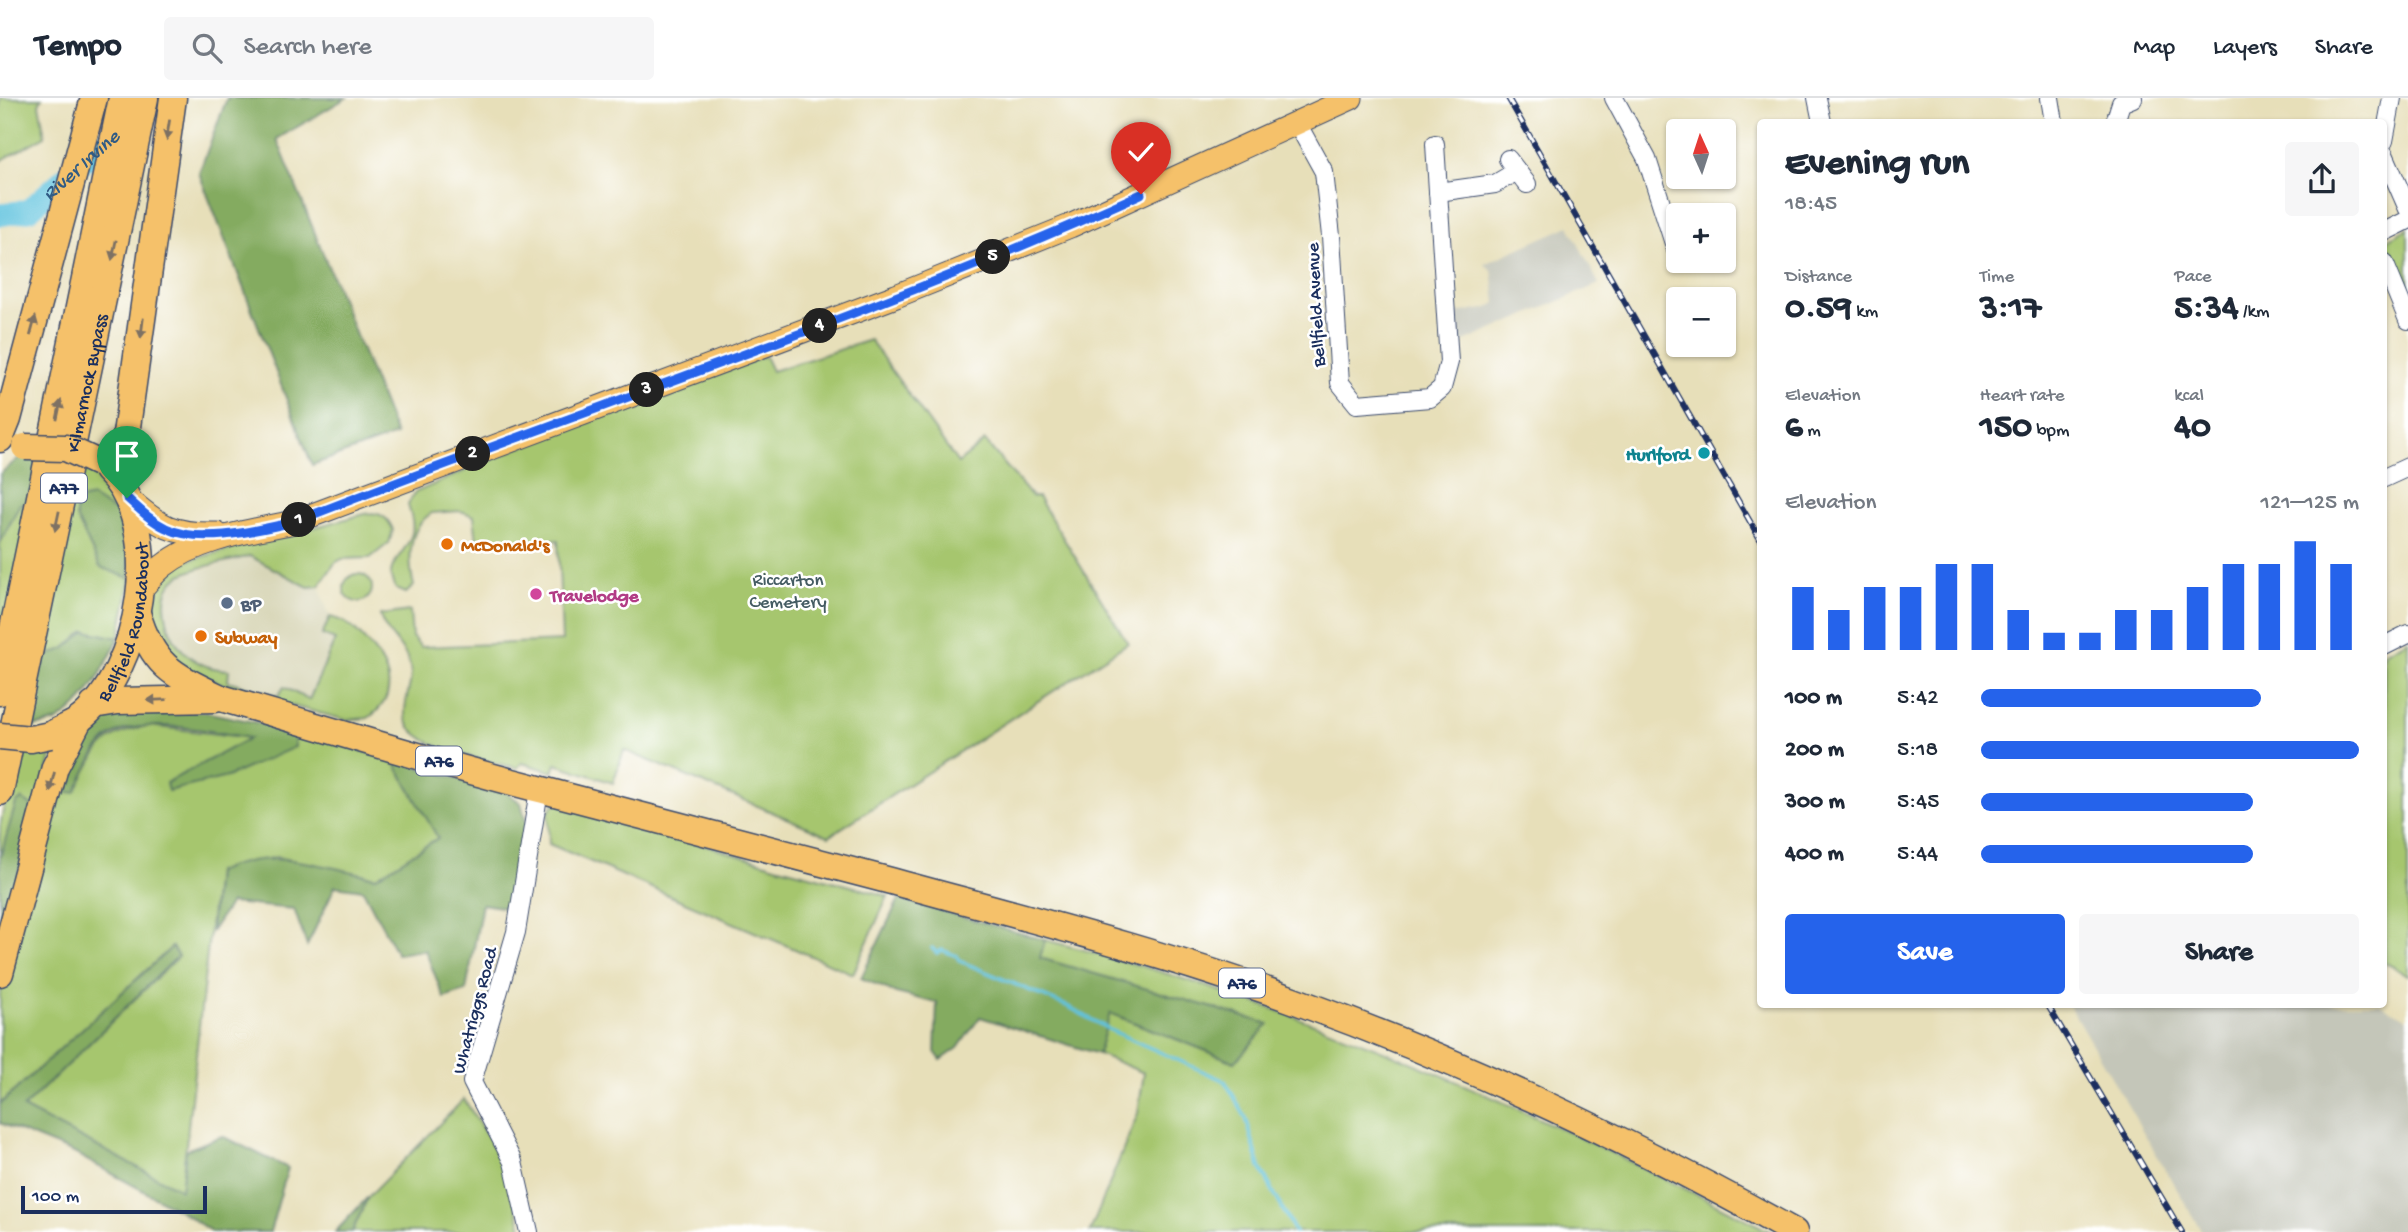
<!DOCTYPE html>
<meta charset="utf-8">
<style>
body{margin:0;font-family:"Gochi Hand",sans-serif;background:#f6f6f7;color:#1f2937;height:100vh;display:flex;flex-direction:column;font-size:26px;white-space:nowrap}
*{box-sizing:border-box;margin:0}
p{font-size:23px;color:#747a83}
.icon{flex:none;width:38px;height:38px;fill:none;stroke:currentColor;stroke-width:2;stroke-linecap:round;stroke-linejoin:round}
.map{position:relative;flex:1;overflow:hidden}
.sheet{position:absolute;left:1757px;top:21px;width:630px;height:889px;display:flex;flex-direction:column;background:#fff;border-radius:7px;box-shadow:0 2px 5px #0004}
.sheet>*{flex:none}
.needle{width:46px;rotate:357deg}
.buttons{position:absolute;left:1666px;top:21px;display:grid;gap:14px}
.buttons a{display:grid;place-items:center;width:70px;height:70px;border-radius:7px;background:#fff;box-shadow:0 2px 5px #0004;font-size:35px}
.scale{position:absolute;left:21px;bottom:18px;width:186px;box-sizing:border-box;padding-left:7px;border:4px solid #1b2f5e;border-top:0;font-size:19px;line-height:24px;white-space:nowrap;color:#1b2f5e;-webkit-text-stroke:5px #fff;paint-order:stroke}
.pin{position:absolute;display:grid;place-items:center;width:60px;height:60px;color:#fff;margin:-72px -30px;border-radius:50% 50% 50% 0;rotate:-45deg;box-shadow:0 0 7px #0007}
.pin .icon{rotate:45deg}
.km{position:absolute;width:35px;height:35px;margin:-18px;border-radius:50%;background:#222;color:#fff;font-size:19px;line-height:35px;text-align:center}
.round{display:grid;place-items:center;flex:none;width:74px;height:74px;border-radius:7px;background:#f6f6f7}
.summary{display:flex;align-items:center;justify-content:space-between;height:119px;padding:0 28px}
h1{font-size:38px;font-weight:800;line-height:52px}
.metrics{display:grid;grid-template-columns:repeat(3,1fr);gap:10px;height:119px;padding:7px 28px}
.metrics div{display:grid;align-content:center}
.metrics b{font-size:35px;font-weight:800}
.metrics small{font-size:19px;font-weight:400}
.metrics p{font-size:19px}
.chart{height:196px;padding:14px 28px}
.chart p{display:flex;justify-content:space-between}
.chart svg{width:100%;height:126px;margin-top:7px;stroke:#2563eb;stroke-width:6}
.button{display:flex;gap:14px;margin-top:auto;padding:14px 28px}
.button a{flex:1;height:80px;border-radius:7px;background:#2563eb;color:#fff;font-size:28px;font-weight:800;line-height:80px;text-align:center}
.button a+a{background:#f6f6f7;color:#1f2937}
ul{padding:0 28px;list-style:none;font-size:23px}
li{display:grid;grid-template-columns:112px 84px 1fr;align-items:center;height:52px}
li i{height:18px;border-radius:9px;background:#2563eb}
header{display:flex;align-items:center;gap:42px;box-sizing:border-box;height:98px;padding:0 35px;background:#fff;border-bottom:2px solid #e0e1e3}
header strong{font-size:33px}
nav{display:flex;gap:38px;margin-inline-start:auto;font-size:24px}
.search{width:490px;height:63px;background:#f6f6f7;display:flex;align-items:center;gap:18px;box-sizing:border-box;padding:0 24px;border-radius:7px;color:#747a83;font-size:26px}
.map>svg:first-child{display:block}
.built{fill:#d8d6b7}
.industrial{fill:#c4c6b9}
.green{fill:#a6c66e;stroke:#607a66;stroke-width:2}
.forest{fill:#84ab61;stroke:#506d60;stroke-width:2}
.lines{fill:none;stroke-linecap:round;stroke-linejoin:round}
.stream{stroke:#60c3de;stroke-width:3.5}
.river{stroke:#60c3de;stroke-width:23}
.minor-casing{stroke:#3a496c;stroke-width:20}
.major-casing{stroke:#3a496c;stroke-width:25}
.highway-casing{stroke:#3a496c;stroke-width:29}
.minor{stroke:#fff;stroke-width:18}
.major{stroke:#f5c16b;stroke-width:23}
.highway{stroke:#f5c16b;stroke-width:26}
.rail-casing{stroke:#1b2f5e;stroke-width:6}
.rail{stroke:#fff;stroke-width:3.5;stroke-dasharray:10;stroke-linecap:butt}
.highway-bridge-casing{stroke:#3a496c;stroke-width:29;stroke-linecap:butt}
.highway-bridge{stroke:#f5c16b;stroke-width:26}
.oneway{fill:#7d7164}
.route-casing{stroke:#fff;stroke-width:14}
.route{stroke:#2563eb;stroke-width:9}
.culture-dot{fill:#0f9aa8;stroke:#fff;stroke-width:2.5}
.food-dot{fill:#e8710a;stroke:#fff;stroke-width:2.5}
.hotel-dot{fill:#d1479c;stroke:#fff;stroke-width:2.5}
.service-dot{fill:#5c6f8a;stroke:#fff;stroke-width:2.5}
.labels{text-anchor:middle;stroke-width:5;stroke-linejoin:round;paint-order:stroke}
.shield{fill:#fff;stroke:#5f6d8e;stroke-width:2}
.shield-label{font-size:18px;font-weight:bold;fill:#1b2f5e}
.street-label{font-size:19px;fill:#1b2f5e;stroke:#fff}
.culture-label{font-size:19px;font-weight:bold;fill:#0d838f;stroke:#fff;text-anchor:end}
.food-label{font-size:19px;font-weight:bold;fill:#c56008;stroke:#fff;text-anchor:start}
.park-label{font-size:19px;fill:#455c63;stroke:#fff}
.hotel-label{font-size:19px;font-weight:bold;fill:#b23c85;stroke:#fff;text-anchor:start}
.service-label{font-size:19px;font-weight:bold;fill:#4e5e75;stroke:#fff;text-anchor:start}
.water-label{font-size:21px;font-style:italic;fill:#305b84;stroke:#fff}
</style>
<header>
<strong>Tempo</strong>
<div class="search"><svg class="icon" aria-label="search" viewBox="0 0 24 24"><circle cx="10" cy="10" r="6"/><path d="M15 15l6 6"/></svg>Search here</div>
<nav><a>Map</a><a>Layers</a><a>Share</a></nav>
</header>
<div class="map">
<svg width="2408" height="1134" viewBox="0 0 2408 1134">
<rect width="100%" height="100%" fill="#fff"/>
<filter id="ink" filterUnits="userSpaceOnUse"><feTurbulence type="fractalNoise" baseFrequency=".0143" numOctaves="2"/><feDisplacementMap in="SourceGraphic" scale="14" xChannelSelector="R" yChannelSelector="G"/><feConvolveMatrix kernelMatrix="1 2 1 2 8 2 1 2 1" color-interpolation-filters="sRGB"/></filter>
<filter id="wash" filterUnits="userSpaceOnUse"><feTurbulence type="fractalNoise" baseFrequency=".00686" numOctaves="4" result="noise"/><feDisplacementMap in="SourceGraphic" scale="28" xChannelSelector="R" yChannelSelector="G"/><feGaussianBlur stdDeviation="1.57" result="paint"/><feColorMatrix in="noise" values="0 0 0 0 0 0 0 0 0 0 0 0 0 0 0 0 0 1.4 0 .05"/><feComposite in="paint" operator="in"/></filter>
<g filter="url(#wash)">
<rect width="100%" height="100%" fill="#e7dfb9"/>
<path class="built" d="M 250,458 L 308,489 L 319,488 L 330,519 L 322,537 L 335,542 L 309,602 L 284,589 L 279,598 L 227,583 L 228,572 L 213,571 L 193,561 L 170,537 L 164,503 L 175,480 Z"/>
<g class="industrial">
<path d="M 1569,128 L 1599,186 L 1452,249 L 1454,215 L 1486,211 L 1496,205 L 1492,172 L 1484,166 Z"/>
<path d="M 2381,906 L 2408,921 L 2408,1134 L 2202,1134 L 2069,907 Z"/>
</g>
<g class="green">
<path d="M 0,0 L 42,0 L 39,6 L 45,38 L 0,63 Z"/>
<path d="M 2408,130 L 2408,205 L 2384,154 L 2384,144 Z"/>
<path d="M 870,242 L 958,365 L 985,343 L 1032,399 L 1038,399 L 1128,545 L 829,738 L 624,652 L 613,685 L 556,666 L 553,674 L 522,665 L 517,670 C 490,663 403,650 405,614 C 405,595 416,581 408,562 C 402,546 383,533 380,517 L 410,513 L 412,539 L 421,549 L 562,543 L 558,442 L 477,444 L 474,418 L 461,413 L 432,415 C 407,430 408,464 414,488 L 406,495 L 396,491 C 380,467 407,457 412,435 C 414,426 411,417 408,407 L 414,395 L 517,350 L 765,258 L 772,273 Z"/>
<path d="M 79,362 L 92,369 L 125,420 L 131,481 L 119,540 L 85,533 L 64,551 L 39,561 Z"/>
<path d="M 33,405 L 0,561 L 0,445 L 20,406 Z"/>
<path d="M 365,416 C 379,413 388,419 393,432 L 389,445 L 370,460 L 342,461 L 335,465 L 319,488 L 308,489 L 250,458 C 233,463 185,470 174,482 C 164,493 164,504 166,517 C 171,550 196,571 229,572 L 228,583 L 278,598 L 284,589 L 309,602 L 335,542 L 322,537 L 330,519 C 349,523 356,533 369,547 C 391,571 399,599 368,620 L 346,622 L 254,598 L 197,576 L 181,567 L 159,545 L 149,511 L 154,492 L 182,464 Z"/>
<circle cx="358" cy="490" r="14"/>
<path d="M 2408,542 L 2408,877 L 2384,864 L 2384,555 Z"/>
<path d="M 149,628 L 251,640 L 166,685 L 295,649 L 293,632 L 393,662 L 439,739 L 376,779 L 276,759 L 216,774 L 181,1093 L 23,1010 L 178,859 L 172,849 L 0,1006 L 0,895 L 45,729 L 73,652 L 89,635 L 61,694 L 75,693 C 99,652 98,637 149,628 Z"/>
<path d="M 53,653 L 36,711 L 0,760 L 0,728 L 15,654 Z"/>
<path d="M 566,705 L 776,768 L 888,798 L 853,876 L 549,746 L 548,715 L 554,706 Z"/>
<path d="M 1045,842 C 1305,906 1534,1013 1771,1134 L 1090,1134 L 1138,1015 L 1144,975 L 1098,956 L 1109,915 L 1235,964 L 1039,860 Z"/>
<path d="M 464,1001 L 506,1069 L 523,1134 L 352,1134 L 368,1099 Z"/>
</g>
<g class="forest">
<path d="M 227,0 L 346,0 L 277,41 L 396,337 L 312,367 L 199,75 Z"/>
<path d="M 41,356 L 33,405 L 20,406 L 0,445 L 0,376 L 20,359 Z"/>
<path d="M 92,399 L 125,420 L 131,481 L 100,469 L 76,419 L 76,403 Z"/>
<path d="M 85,533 L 119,540 C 105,569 87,606 57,623 C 49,627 35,628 25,630 L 39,561 L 64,551 Z"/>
<path d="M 120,611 L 205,614 L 293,632 L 295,649 L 227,679 L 168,693 L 166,685 L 250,640 C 216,634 133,615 106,642 C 93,654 84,678 75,694 L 61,695 L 89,635 L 100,621 Z"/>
<path d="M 393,662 L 506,694 L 521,705 L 527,727 L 508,810 L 482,806 L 466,893 L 444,900 L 425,852 L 397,856 L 363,792 L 335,788 L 307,848 L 294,811 L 230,805 L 211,834 L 216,774 C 270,748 321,768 376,779 L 438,740 Z"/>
<path d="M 22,701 L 36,711 L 0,844 L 0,760 L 16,705 Z"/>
<path d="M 899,801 L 1045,842 L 1040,860 L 1269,926 L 1235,964 L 1110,915 L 1098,956 L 980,919 L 958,950 L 941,962 L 935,954 L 937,905 L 896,895 L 861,880 Z"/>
<path d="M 172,849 L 178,858 L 23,1010 L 181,1092 L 186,1052 L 222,1038 L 288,1070 L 270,1134 L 212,1134 L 179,1112 L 74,1055 L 0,1025 L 0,1006 Z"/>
<path d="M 368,1099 L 352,1134 L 335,1134 Z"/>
</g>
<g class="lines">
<path class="stream" d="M 932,850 L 937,855 L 942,852 L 957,858 L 960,863 L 1069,909 L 1110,932 L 1225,983 L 1246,1020 L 1260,1069 L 1295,1134"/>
<path class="river" id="s1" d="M 0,117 L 29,112 L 121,30"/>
</g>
</g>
<g filter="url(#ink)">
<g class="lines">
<defs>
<g id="minor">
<path d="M 1614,0 L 1647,61 L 1678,158"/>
<path d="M 1817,0 L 1822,24"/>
<path d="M 2050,0 L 2054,24"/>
<path d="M 2115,24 L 2121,5 L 2133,0"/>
<path d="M 1297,25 L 1324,74 L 1331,138 L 1340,285 L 1357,306 L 1430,300 L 1442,290 L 1449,264 L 1435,46"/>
<path d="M 2384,43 L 2392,0"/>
<path d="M 2384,56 L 2408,111"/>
<path d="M 1508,61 L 1527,86"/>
<path d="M 1438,94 L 1495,86 L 1517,73"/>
<path d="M 2384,134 L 2408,122"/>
<path d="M 2384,164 L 2408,222"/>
<path d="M 2384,380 L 2408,369"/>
<path d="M 2384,548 L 2408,536"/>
<path d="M 529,1134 L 513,1064 L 472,984 L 516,834 L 539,692"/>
</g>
<g id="major">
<path d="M 127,400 C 160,429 173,437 217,436"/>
<path d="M 140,492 C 148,484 155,474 163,468 C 198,440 252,433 294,424 L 896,198 L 1070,128 L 1351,0"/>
</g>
<g id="highway">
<path d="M 0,341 L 8,321 L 94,0"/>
<path d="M 119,386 L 173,0"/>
<path d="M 137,515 C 152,568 173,577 221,600 C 328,631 435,665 543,692 C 659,723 775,752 891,783 C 1026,820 1162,854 1293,902 C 1467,965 1633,1044 1794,1134"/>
<path d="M 0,594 L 122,0"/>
<path d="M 93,607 L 118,603 L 215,601"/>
<path id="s2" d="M 50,637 C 59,632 70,628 79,622 C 141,575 167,429 107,372"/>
<path id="s3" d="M 0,694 L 145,0"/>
<path d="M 0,875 L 55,669 L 79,622"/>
</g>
</defs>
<use href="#minor" class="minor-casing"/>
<use href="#major" class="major-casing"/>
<use href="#highway" class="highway-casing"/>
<use href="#minor" class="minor"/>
<use href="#major" class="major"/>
<use href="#highway" class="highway"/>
<defs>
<g id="rail">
<path d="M 1508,0 L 1760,441"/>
<path d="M 2047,906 L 2182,1134"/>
</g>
</defs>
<use href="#rail" class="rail-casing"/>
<use href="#rail" class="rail"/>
<defs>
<g id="highway-bridge">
<path d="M 25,349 L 66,350 L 98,365"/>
<path d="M 0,638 L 31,641 L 50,637"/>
</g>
</defs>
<use href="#highway-bridge" class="highway-bridge-casing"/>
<use href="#highway-bridge" class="highway-bridge"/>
</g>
<defs><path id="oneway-solid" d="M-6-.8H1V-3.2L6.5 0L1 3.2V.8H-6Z" transform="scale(1.75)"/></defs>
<g class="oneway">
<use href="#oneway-solid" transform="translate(168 32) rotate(99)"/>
<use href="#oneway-solid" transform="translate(114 152) rotate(102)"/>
<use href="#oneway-solid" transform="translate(33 228) rotate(-75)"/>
<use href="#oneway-solid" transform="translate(142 230) rotate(97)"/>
<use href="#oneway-solid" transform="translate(59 312) rotate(-78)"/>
<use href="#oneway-solid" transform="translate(57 423) rotate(102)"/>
<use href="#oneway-solid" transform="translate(157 602) rotate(178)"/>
<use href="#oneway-solid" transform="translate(52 684) rotate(104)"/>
</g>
</g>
<g class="lines" filter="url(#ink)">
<defs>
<path id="route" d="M 127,400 C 139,411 151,423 166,430 C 201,447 258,432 294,424 C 576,313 866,221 1141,96"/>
</defs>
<use href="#route" class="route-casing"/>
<use href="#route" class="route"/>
</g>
<circle class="culture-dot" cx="1704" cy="355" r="7"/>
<g class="food-dot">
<circle cx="447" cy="446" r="7"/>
<circle cx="201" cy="538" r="7"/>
</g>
<circle class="hotel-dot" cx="536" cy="496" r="7"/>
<circle class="service-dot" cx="227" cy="505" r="7"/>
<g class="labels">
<g class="shield">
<rect x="41" y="375.5" width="46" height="29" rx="5"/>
<rect x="416" y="648.5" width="46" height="29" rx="5"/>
<rect x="1219" y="870.5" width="46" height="29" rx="5"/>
</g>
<g class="shield-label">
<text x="64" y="396">A77</text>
<text x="439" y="669">A76</text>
<text x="1242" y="891">A76</text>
</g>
<g class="street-label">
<text transform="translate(1314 207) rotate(-93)" y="7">Bellfield Avenue</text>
<text dy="7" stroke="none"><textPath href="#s3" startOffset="418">Kilmarnock Bypass</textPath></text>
<text dy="7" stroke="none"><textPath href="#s2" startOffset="145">Bellfield Roundabout</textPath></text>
<text transform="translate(473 912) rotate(-75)" y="7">Whatriggs Road</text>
</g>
<g class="culture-label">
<text x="1690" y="362">Hurlford</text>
</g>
<g class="food-label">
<text x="461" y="453">McDonald's</text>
<text x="215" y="545">Subway</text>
</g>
<g class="park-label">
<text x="788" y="487">Riccarton<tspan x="788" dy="22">Cemetery</tspan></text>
</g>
<g class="hotel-label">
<text x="550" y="503">Travelodge</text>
</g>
<g class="service-label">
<text x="241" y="512">BP</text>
</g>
<g class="water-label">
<text dy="7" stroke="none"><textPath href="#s1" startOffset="98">River Irvine</textPath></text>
</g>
</g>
</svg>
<div class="buttons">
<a><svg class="needle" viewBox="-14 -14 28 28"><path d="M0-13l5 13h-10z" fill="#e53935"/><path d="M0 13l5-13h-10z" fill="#747a83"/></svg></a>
<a>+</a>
<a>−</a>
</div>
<div class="scale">100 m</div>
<div class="pin" style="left:127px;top:400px;background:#1e9e55"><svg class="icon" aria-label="arrive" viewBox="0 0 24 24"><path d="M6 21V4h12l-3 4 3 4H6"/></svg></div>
<div class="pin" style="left:1141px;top:96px;background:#d93025"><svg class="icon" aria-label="check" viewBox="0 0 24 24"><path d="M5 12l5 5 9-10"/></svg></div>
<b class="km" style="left:299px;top:422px">1</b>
<b class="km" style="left:473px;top:356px">2</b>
<b class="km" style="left:647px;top:292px">3</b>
<b class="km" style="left:820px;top:228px">4</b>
<b class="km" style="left:993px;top:159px">5</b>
<section class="sheet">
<div class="summary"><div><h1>Evening run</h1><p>18:45</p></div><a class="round"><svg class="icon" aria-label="share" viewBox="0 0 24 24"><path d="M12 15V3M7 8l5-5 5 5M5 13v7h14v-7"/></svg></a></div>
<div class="metrics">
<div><p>Distance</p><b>0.59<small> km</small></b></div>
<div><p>Time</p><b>3:17</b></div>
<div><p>Pace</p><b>5:34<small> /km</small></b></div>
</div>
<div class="metrics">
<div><p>Elevation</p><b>6<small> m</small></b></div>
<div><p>Heart rate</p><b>150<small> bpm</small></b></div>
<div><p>kcal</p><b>40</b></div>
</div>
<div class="chart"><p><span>Elevation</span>121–125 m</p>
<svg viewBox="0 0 160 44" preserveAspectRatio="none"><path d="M5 44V22M15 44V30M25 44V22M35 44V22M45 44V14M55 44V14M65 44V30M75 44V38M85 44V38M95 44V30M105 44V30M115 44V22M125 44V14M135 44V14M145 44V6M155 44V14"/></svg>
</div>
<ul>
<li><b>100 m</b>5:42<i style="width:74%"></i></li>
<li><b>200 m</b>5:18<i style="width:100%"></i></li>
<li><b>300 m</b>5:45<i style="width:72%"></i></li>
<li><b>400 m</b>5:44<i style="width:72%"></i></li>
</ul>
<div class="button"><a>Save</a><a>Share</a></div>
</section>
</div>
